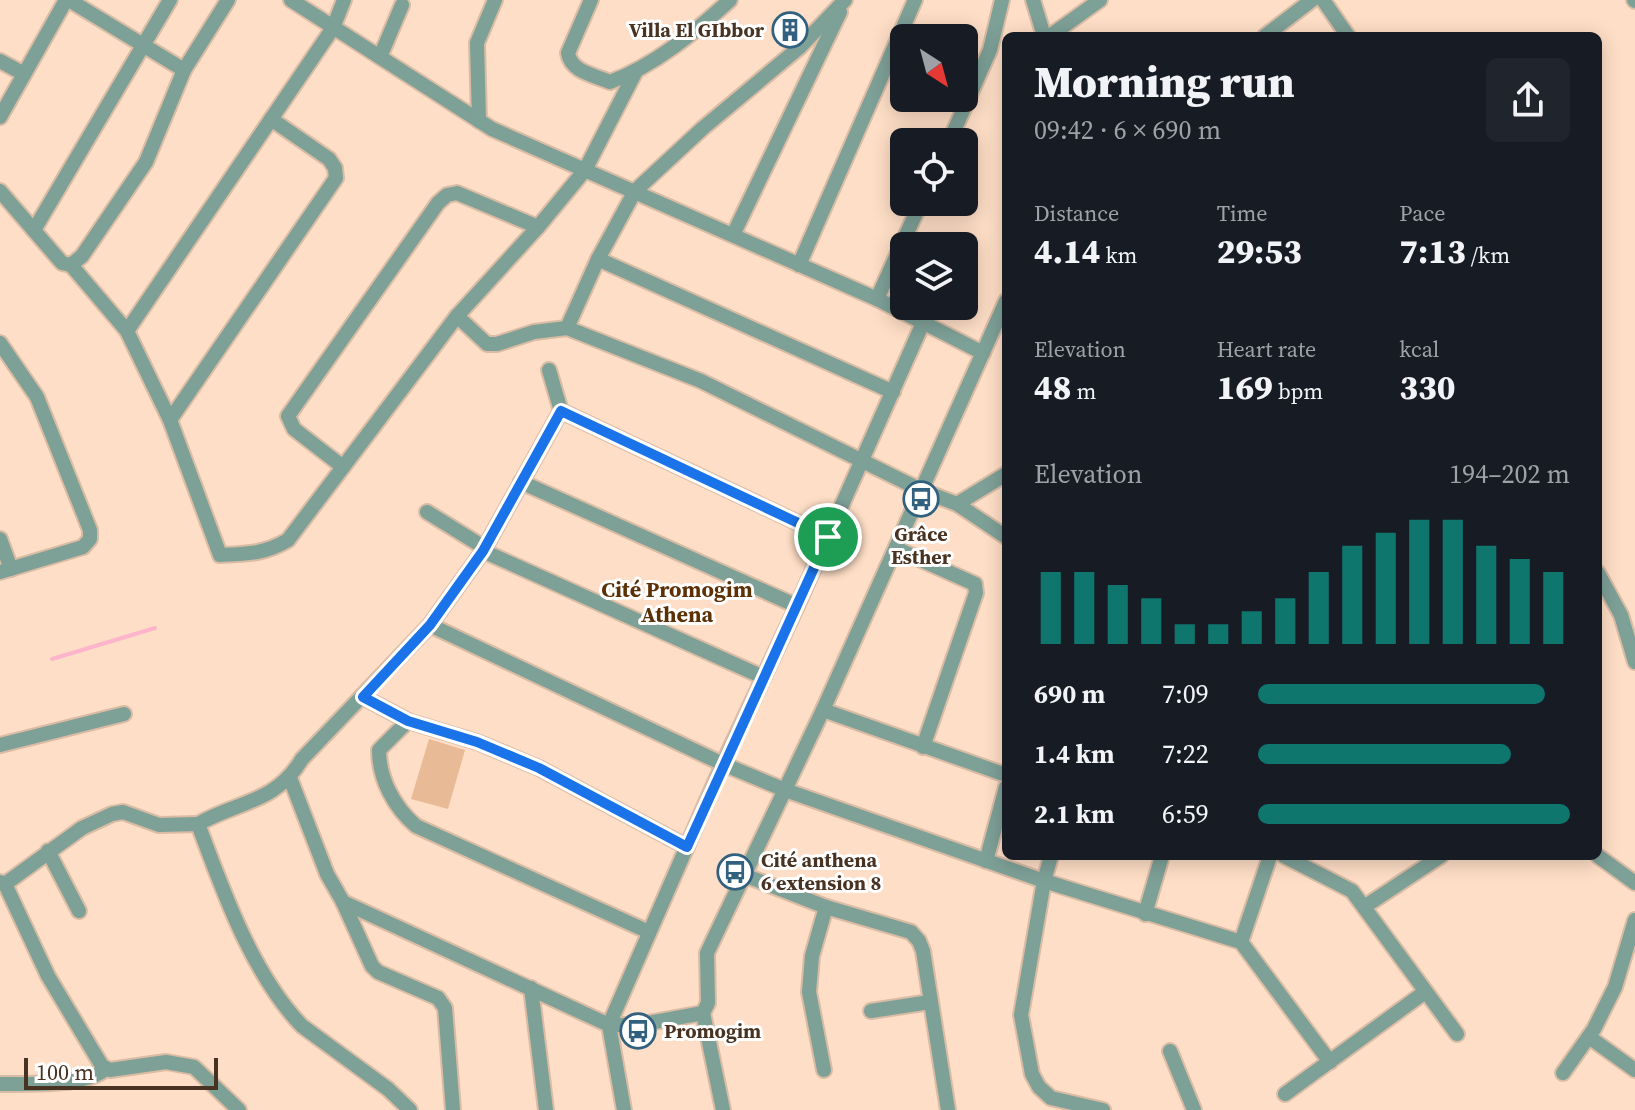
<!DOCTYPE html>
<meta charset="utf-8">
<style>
body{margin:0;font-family:"Source Serif 4",serif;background:#20242c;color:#f1f3f6;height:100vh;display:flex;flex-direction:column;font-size:30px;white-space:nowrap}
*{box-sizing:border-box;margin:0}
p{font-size:26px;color:#9ea1a6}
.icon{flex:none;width:44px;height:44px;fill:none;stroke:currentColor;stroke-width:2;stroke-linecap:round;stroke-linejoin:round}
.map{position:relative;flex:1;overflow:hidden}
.drawer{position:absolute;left:1002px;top:32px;width:600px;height:828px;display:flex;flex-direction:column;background:#171b24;border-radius:12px;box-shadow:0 4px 20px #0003}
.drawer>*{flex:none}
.needle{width:52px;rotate:144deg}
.fabs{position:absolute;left:890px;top:24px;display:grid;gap:16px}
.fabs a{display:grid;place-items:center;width:88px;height:88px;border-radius:12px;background:#171b24;box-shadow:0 4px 20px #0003;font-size:40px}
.scale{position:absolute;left:24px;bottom:20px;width:194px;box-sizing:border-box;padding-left:8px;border:4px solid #483323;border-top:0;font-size:22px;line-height:28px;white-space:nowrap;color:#483323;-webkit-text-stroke:6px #fff;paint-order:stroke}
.pin{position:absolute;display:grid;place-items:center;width:68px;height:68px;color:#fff;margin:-34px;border:4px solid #fff;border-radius:50%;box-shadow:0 2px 8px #0007}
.round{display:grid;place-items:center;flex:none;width:84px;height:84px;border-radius:12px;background:#20242c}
.headline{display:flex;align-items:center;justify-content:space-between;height:136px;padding:0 32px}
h1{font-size:44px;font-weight:800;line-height:60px}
.stats{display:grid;grid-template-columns:repeat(3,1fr);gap:12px;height:136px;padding:8px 32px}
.stats div{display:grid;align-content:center}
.stats b{font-size:34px;font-weight:800}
.stats small{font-size:22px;font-weight:400}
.stats p{font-size:22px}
.chart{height:224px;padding:16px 32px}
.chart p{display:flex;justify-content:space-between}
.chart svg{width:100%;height:144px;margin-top:8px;stroke:#0f766e;stroke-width:6}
ul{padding:0 32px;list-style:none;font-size:26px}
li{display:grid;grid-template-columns:128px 96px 1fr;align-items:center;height:60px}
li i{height:20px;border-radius:10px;background:#0f766e}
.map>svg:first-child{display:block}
.green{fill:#e9ba96}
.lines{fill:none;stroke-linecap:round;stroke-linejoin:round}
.stream{stroke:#feb5cc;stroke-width:4}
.minor-casing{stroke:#dabca5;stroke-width:18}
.minor{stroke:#7da097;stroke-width:14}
.route-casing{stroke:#fff;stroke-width:16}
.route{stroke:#1a73e8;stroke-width:10}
.labels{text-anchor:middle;stroke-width:6;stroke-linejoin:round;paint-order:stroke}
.poi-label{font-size:20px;font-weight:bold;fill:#483323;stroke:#fff;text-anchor:start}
.neighbourhood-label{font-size:22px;font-weight:bold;fill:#5b3005;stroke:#fff}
</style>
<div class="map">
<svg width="1635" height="1110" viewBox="0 0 1635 1110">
<rect width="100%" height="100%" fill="#fedec6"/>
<path class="green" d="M 429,739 L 465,750 L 448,809 L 411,799 Z"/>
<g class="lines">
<path class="stream" d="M 52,659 L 155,628"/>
<defs>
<g id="minor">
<path d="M 69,0 L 184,70"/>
<path d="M 291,0 L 492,129 L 877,299 L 983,353"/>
<path d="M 591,0 L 568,53 C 571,72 594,75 610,82 C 654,66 695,32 730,0"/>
<path d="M 1033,0 L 1044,36"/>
<path d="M 1323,0 L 1348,36"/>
<path d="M 1634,0 L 1635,1"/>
<path d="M 1050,36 L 1100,0"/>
<path d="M 1265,36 L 1312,0"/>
<path d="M 380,57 L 402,5"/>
<path d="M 0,61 L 24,74"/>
<path d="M 0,117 L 66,0"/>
<path d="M 479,121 L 477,43 L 495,0"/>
<path d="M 949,142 L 990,50 L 1002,0"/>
<path d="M 0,191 L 62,263 L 71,265 L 127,331 L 170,420 L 220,555 C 246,554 265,554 288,540 L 457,316 L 538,227 L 585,170 L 635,73"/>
<path d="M 34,230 L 170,0"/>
<path d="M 733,235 L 840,12"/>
<path d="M 598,259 L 893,392"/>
<path d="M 71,265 L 82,256 L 146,162 L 184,70 L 228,0"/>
<path d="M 799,265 L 915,0"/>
<path d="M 877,299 L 921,202"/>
<path d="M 457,316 L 487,344 L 497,344 L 534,332 L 567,328 L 701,381 L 923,491 L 957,504 L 1006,537"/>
<path d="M 567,328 L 598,259 L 635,191 L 703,128 L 800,47 L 845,0"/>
<path d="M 127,331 L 333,28 L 344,0"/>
<path d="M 0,343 L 37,397 L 90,530 L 90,539 L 83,547 L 0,572"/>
<path d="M 561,411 L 828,537"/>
<path d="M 170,420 L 336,178 L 335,168 L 329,159 L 271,119"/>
<path d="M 343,467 L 294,429 L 288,416 L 438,203 L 447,195 L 457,193 L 538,227"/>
<path d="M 521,482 L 797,606"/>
<path d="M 957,504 L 1006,474"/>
<path d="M 427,512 L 485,548"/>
<path d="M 0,539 L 11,569"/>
<path d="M 897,549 L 975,584 L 976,593 L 923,747"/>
<path d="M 483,551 L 763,677"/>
<path d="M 1598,573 L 1621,615 L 1635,662"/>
<path d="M 430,625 L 723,764 L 785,790 L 1044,881 L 1241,942 L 1330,1062"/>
<path d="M 363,697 L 408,721 L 477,742 L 539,768 L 687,847"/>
<path d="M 823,710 L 1006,775"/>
<path d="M 408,721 L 379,750 C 379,779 394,807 416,826 L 649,932"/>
<path d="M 0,745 L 124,714"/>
<path d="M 290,778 L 327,874 L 343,902 L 609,1025 L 637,1025 L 703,1013"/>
<path d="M 48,851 L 79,911"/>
<path d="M 1051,856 L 1044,881 L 1021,1015 L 1032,1074 L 1039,1087 L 1051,1098 L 1103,1110"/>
<path d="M 1284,856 L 1352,891 L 1457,1034"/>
<path d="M 1598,856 L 1635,883"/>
<path d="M 986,861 L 1006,787"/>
<path d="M 744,875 L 826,907 L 911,932 L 919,941 L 923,951 L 948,1110"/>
<path d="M 0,882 L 5,884 L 48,976 L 102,1066 L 110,1070 L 166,1062 L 194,1067 L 239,1110"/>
<path d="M 5,884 L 82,828 L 112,814 L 123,812 L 159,825 L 198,824"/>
<path d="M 343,902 L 372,966 L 378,972 L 438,998 L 445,1008 L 453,1110"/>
<path d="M 1364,907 L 1441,856"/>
<path d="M 1145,914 L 1162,856"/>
<path d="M 1241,942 L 1270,856"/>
<path d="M 531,988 L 546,1110"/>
<path d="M 871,1011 L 930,1002"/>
<path d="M 1589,1037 L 1635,1070"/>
<path d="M 1170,1051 L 1194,1110"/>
<path d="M 824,1070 L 809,992 L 812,956 L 826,907"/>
<path d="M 1563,1073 L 1594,1029 L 1615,987 L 1635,920"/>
<path d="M 0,1084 C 24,1084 89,1086 105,1069"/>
<path d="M 1285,1094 L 1425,992"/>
<path d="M 410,1110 L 388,1089 L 302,1026 C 252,974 223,891 198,824 C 238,801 276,803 302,759 L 430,625 L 483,551 L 561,411 L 549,370"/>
<path d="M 624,1110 L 609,1025 L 723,764 L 797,606 L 923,323"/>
<path d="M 723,1110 L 703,1013 L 708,1003 L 707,953 L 823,710 L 1006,301"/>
</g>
</defs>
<use href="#minor" class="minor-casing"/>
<use href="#minor" class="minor"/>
</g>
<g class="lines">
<defs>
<path id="route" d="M 561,411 L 828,537 L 687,847 L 539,768 L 477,742 L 408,721 L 363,697 L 430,625 L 483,551 Z"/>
</defs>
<use href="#route" class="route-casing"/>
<use href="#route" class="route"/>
</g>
<defs>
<symbol id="building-ring" viewBox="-11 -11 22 22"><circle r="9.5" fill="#fff" stroke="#31617f" stroke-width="1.5"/><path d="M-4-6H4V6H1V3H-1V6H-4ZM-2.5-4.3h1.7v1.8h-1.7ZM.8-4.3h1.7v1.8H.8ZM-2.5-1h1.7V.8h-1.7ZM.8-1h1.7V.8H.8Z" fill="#31617f"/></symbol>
<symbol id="bus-ring" viewBox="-11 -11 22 22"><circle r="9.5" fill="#fff" stroke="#31617f" stroke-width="1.5"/><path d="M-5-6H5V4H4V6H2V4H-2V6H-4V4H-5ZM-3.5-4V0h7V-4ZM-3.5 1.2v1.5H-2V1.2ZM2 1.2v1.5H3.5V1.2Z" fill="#31617f"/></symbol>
</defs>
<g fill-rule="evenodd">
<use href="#building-ring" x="770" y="10" width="40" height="40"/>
<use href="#bus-ring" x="901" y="479" width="40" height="40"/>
<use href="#bus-ring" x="715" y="852" width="40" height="40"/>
<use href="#bus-ring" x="618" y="1011" width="40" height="40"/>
</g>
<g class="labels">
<g class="poi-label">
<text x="764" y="37" text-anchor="end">Villa El GIbbor</text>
<text x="921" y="541" text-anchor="middle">Grâce<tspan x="921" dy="23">Esther</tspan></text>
<text x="761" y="867">Cité anthena<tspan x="761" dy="23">6 extension 8</tspan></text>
<text x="664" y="1038">Promogim</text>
</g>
<g class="neighbourhood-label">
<text x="677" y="597">Cité Promogim<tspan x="677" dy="25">Athena</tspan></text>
</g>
</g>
</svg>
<div class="fabs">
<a><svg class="needle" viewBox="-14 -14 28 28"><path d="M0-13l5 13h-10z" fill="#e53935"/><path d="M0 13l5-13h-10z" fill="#9ea1a6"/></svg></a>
<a><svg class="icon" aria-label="locate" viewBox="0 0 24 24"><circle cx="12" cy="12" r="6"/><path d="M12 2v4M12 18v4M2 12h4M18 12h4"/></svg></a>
<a><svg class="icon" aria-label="layers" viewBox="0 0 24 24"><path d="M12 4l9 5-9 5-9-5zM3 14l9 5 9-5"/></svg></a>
</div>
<div class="scale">100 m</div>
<div class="pin" style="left:828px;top:537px;background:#1e9e55"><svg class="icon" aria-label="arrive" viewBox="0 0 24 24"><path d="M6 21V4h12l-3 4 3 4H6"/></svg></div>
<section class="drawer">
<div class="headline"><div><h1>Morning run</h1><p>09:42 · 6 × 690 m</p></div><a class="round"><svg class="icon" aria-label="share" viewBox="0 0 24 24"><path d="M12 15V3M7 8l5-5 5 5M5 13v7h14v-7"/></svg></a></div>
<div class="stats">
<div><p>Distance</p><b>4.14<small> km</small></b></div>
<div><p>Time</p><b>29:53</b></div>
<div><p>Pace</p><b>7:13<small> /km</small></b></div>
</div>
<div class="stats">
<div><p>Elevation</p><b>48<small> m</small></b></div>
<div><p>Heart rate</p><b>169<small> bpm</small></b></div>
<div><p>kcal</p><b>330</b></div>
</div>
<div class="chart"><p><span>Elevation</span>194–202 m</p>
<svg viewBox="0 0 160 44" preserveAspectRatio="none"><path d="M5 44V22M15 44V22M25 44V26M35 44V30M45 44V38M55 44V38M65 44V34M75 44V30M85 44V22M95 44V14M105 44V10M115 44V6M125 44V6M135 44V14M145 44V18M155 44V22"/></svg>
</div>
<ul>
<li><b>690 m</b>7:09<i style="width:92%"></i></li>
<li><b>1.4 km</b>7:22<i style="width:81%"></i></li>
<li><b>2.1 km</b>6:59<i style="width:100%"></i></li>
</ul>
</section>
</div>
